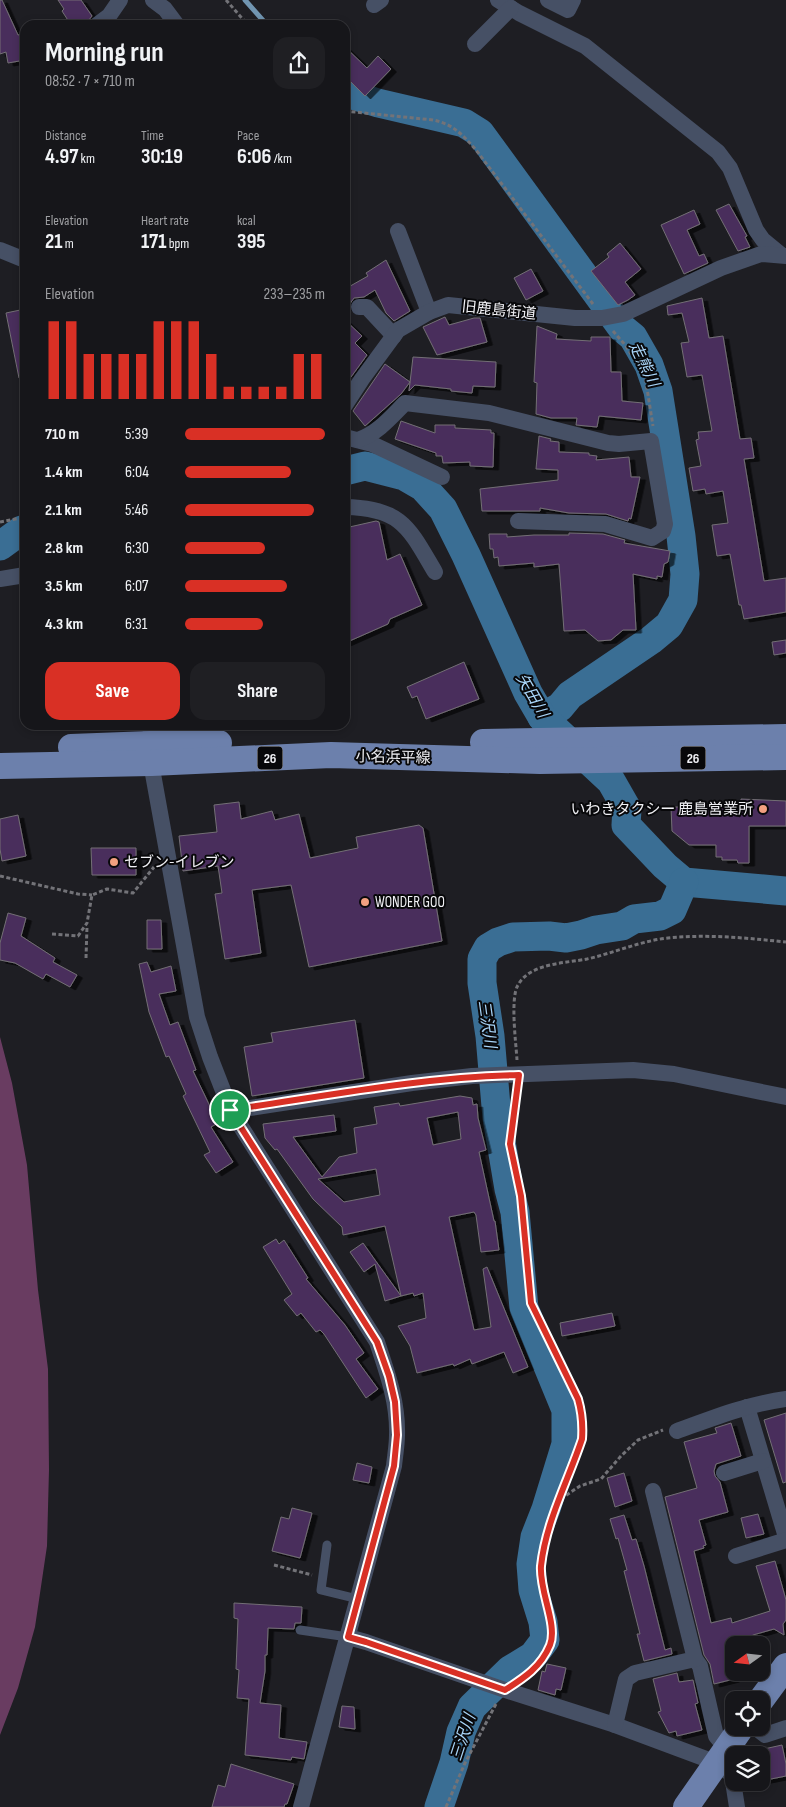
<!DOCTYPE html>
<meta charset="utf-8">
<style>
body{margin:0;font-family:"Sofia Sans Condensed","Noto Sans JP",sans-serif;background:#1f1f23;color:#f1f3f6;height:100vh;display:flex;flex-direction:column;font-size:19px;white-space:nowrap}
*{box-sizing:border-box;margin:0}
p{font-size:16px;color:#9e9fa2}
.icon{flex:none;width:28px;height:28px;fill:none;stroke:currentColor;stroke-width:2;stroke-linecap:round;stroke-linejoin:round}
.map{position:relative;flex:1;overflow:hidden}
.side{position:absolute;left:20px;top:20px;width:330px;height:710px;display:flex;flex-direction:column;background:#16161a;border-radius:15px;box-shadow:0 2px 8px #0003,0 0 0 1px #353539}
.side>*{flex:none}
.needle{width:32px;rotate:255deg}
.buttons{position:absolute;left:725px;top:1636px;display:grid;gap:10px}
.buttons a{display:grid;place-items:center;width:45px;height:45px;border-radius:10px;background:#16161a;box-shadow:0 2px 8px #0003,0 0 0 1px #353539;font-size:25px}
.pin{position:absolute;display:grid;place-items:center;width:42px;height:42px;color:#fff;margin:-21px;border:2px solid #fff;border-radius:50%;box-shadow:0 1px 5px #0007}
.round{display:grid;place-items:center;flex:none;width:52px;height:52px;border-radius:15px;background:#1f1f23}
.overview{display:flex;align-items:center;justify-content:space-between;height:85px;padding:0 25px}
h1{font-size:28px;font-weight:700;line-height:38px}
.metrics{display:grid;grid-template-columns:repeat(3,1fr);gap:8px;height:85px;padding:5px 25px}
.metrics div{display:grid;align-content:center}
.metrics b{font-size:21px;font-weight:700}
.metrics small{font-size:14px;font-weight:400}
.metrics p{font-size:14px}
.chart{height:140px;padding:10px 25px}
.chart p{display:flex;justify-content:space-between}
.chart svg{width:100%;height:90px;margin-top:5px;stroke:#d93025;stroke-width:6}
.primary-button{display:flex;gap:10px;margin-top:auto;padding:10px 25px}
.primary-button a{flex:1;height:58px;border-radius:15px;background:#d93025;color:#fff;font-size:20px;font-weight:700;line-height:58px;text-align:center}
.primary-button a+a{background:#1f1f23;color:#f1f3f6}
ul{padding:0 25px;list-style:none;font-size:16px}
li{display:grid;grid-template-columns:80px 60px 1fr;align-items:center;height:38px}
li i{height:12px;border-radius:6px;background:#d93025}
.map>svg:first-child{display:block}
.forest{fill:#693c61}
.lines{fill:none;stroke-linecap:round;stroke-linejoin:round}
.stream{stroke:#7195b1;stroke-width:5}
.river{stroke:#3a6e94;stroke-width:29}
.building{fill:#4a2e5c;stroke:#736f75;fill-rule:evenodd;filter:url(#shadow)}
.path{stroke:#737378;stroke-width:3;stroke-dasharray:4 2.5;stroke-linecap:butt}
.service{stroke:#465065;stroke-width:9}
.minor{stroke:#465065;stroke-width:16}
.primary{stroke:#6c80ac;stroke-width:26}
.route-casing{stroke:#fff;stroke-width:10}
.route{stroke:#d93025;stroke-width:6}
.poi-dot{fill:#f2a080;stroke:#08080a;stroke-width:2}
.labels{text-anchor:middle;stroke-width:4;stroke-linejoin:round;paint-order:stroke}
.shield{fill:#08080a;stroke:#aaaaae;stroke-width:1}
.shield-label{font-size:14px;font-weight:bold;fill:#f0f0f4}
.street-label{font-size:15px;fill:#f0f0f4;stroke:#08080a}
.poi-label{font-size:15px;fill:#f0f0f4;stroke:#08080a;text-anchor:start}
.water-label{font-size:16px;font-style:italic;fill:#a8d4f7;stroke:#08080a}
</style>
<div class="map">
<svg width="786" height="1807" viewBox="0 0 786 1807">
<defs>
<filter id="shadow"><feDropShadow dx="5.5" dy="3" stdDeviation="0" flood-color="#0009"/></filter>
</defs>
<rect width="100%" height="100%" fill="#1e1e23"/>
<path class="forest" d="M 0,1037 L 12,1083 L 27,1165 L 38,1290 L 48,1369 L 49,1470 L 47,1546 L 35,1627 L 18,1688 L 0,1735 Z"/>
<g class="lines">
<g class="stream">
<path d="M 245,0 L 267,25"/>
<path d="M 345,93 L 349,94"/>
</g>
<g class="river">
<path d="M 349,94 L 378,103 L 464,123 L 480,133 L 622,328 L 633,337 L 649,365 L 658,391 L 681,536 L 685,574 L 683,600 L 669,625 L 651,640 L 570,695 L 560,707 L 542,717"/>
<path d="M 345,471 L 365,466 L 404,476 L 423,487 L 443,509 L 466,555 L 528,693 L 542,717 L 611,781 L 627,809 L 626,825 L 665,866 L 684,882 L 786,891"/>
<path d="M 0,546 L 22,530 L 25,529"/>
<path d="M 439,1807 L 454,1763 L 461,1732 L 472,1707 L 510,1670 L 533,1656 L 545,1640 L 543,1622 L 533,1590 L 531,1564 L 535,1537 L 546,1509 L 566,1444 L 566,1410 L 524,1308 L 515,1212 L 509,1189 L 497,1118 L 490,1036 L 482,983 L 482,959 L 488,948 L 498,942 L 513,937 L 549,936 L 566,938 L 581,935 L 596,930 L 622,926 L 634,919 L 660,916 L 672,910 L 684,882"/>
</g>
</g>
<g class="building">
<path d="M 0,0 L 2,0 L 18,35 L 25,34 L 25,60 L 8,63 L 6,52 L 0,54 Z"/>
<path d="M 58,0 L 81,0 L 92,16 L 88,21 L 87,25 L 71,25 L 62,11 L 64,9 Z"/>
<path d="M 345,47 L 367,68 L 378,56 L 391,69 L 365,96 L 345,76 Z"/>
<path d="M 729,204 L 747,236 L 745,237 L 750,247 L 738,251 L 716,210 Z"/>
<path d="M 694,210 L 700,224 L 687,230 L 699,256 L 704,254 L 708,263 L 684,274 L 661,225 Z"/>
<path d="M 620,243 L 641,269 L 625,282 L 635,295 L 628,300 L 618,305 L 591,271 L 609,257 L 607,254 Z"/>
<path d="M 386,260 L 410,311 L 394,321 L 386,313 L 375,290 L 364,297 L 354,298 L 349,305 L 345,308 L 345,289 L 368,276 L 366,273 Z"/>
<path d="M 531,269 L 543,291 L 526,300 L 514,278 Z"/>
<path d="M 702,298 L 709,338 L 723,336 L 740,439 L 751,438 L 754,458 L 744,459 L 764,581 L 786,578 L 786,612 L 744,619 L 741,605 L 739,605 L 730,554 L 717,556 L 712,525 L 728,523 L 723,491 L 706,494 L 705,489 L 693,491 L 689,468 L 701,466 L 696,440 L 699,439 L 698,432 L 712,431 L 702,375 L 687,377 L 681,343 L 689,342 L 682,313 L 668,315 L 667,306 Z"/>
<path d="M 25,309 L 25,377 L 19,378 L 6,313 Z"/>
<path d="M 445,317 L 449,325 L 474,318 L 480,318 L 487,342 L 437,355 L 423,327 Z"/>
<path d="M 345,320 L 362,336 L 355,343 L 367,355 L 351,377 L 345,372 Z"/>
<path d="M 537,326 L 557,334 L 556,339 L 591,341 L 591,337 L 610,337 L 611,372 L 621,372 L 622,401 L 643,403 L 641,420 L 599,416 L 597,427 L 576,425 L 577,418 L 551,418 L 536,414 L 537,383 L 534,382 Z"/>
<path d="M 413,357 L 496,362 L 495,387 L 473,386 L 472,393 L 451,391 L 451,389 L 415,385 L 409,391 Z"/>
<path d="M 385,364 L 410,382 L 401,394 L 365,426 L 353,411 Z"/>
<path d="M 401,421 L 435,433 L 435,425 L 455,425 L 455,428 L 491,430 L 491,433 L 494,433 L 493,467 L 470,466 L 470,462 L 443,463 L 442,456 L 436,456 L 436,453 L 395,439 Z"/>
<path d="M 539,436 L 551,439 L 550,441 L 559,442 L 559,452 L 589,453 L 589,455 L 597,456 L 596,460 L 629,457 L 631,477 L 640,477 L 631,519 L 629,518 L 628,521 L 606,514 L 569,513 L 540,508 L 540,511 L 482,511 L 480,489 L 558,480 L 558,470 L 536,469 Z"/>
<path d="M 376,521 L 379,522 L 387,560 L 400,554 L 422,605 L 390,619 L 388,624 L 345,643 L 345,528 Z"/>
<path d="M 569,533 L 603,534 L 625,540 L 624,543 L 670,551 L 668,562 L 664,564 L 662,577 L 657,576 L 657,579 L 633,574 L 636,630 L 623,630 L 611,640 L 598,641 L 585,630 L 564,631 L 559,564 L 534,567 L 534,563 L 499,566 L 498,557 L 494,558 L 493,549 L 490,549 L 489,534 L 507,534 L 507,537 L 534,535 L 569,535 Z"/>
<path d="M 786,640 L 786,653 L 774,655 L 772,642 Z"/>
<path d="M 464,662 L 479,699 L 426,719 L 417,696 L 412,698 L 407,687 Z"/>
<path d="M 741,799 L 786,801 L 786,826 L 749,826 L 749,863 L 738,863 L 737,860 L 722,860 L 722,857 L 716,857 L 716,845 L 689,845 L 672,831 L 671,807 L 691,807 L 701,803 L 707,806 L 741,805 Z"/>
<path d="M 239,802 L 241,819 L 272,811 L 275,820 L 299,814 L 310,858 L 358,848 L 356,837 L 419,825 L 423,828 L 442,941 L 309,967 L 291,885 L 252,890 L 261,953 L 225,959 L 215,894 L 222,893 L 218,866 L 183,871 L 179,836 L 217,832 L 214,805 Z"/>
<path d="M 18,815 L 26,856 L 2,861 L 0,849 L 0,819 Z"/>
<path d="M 91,848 L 136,848 L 136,875 L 92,875 Z"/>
<path d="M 8,913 L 26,918 L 21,936 L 55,958 L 53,962 L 77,975 L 70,987 L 46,974 L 43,979 L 15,963 L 0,960 L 0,943 Z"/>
<path d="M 147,920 L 161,920 L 162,949 L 147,949 Z"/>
<path d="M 147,962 L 151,972 L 171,966 L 176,991 L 159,994 L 170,1025 L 178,1022 L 196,1070 L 193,1071 L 218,1123 L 211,1127 L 233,1162 L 216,1173 L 204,1155 L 210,1152 L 183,1096 L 186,1094 L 169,1056 L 166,1057 L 149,1012 L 139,964 Z"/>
<path d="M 355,1020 L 364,1078 L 252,1096 L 244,1047 L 273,1042 L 271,1033 Z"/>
<path d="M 460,1096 L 472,1098 L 473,1105 L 477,1104 L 478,1118 L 486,1150 L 479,1152 L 494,1221 L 495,1221 L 499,1250 L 481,1252 L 476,1215 L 474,1212 L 449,1217 L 474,1330 L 491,1327 L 483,1269 L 487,1267 L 528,1367 L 513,1373 L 504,1352 L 472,1364 L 470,1359 L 454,1366 L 453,1364 L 417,1373 L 410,1346 L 398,1326 L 426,1318 L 423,1293 L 414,1296 L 413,1293 L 401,1296 L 385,1226 L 343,1235 L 342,1227 L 313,1199 L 277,1149 L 275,1150 L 265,1138 L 263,1124 L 334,1115 L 336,1131 L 293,1137 L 322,1177 L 339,1157 L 357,1153 L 354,1128 L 377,1124 L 374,1107 L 399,1103 L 400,1106 ZM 458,1112 L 461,1139 L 433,1145 L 427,1118 ZM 376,1169 L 380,1195 L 344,1202 L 318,1179 Z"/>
<path d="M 276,1239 L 279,1244 L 284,1240 L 308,1278 L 306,1279 L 345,1325 L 364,1353 L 356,1359 L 378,1389 L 366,1398 L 324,1334 L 320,1330 L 316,1332 L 301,1313 L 297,1316 L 284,1300 L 292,1294 L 263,1247 Z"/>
<path d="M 363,1243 L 375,1260 L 401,1296 L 385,1301 L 375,1264 L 364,1272 L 350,1252 Z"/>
<path d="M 612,1313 L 615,1326 L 562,1336 L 560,1323 Z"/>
<path d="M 786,1413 L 786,1482 L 783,1483 L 764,1420 Z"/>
<path d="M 731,1423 L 741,1456 L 716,1464 L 714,1471 L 715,1476 L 720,1482 L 728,1512 L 699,1520 L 706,1545 L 703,1546 L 704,1548 L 694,1551 L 711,1623 L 731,1618 L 732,1623 L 770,1611 L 756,1566 L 775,1561 L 786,1600 L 786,1620 L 783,1624 L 784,1635 L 774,1629 L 753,1635 L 738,1645 L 734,1645 L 734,1679 L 714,1684 L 710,1664 L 704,1655 L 665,1497 L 697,1488 L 684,1442 L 717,1433 L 715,1428 Z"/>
<path d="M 357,1463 L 372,1467 L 369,1483 L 353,1480 Z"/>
<path d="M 624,1473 L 632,1501 L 615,1507 L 607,1478 Z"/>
<path d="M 292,1508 L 312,1513 L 300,1558 L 272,1551 L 281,1517 L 289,1519 Z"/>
<path d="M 758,1514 L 764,1534 L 746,1538 L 741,1518 Z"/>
<path d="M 624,1515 L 632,1540 L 636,1539 L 644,1566 L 665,1650 L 671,1648 L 672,1654 L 644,1661 L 637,1634 L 640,1634 L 624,1571 L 627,1570 L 618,1538 L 616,1539 L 610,1519 Z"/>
<path d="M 234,1603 L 302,1607 L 301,1623 L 295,1623 L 294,1629 L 268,1628 L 267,1655 L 265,1655 L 265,1671 L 260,1703 L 281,1705 L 279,1738 L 307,1742 L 304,1759 L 292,1757 L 291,1760 L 245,1755 L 249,1699 L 237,1698 L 239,1670 L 236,1669 L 238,1619 L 234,1618 Z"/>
<path d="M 547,1664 L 566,1668 L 561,1690 L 556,1689 L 555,1695 L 538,1690 L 542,1671 L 545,1672 Z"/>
<path d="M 677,1673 L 679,1682 L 693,1680 L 698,1703 L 695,1704 L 702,1730 L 677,1736 L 676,1731 L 669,1733 L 658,1712 L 661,1711 L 653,1679 Z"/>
<path d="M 342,1706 L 354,1707 L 355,1729 L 339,1727 Z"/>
<path d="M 782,1745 L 786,1764 L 786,1776 L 761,1781 L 761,1756 L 764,1749 Z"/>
<path d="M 231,1764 L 294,1784 L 287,1804 L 285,1804 L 284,1807 L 212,1807 L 218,1785 L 225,1787 Z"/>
</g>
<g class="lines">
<g class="path">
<path d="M 226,0 L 248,25"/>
<path d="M 345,111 L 433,120 C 453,124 463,135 476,150 L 593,304"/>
<path d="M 613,331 L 626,346 L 645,376 L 653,426"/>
<path d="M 0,522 L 25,517"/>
<path d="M 0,876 L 78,894 L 92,895"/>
<path d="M 52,934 L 78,936 L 87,923 L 92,895 L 107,889 L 133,893 L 154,867"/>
<path d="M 86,958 L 87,926"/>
<path d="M 517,1060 C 516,1043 510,998 518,985 C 530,963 566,963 587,959 C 614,953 640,941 668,938 C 708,934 747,938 786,942"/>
<path d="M 518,1089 L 511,1127 L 510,1144 L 521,1196 L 531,1303 L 578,1399 C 582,1413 583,1425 582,1439 C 568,1482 543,1524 541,1570 C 540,1594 555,1617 551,1641 C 548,1658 534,1671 521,1679"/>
<path d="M 560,1496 L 565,1496 L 580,1486 L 601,1479 L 621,1456 L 638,1440 L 663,1430"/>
<path d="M 274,1565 L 312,1575"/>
<path d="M 446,1807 L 465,1763 L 497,1702"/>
</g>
<g class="service">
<path d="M 327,1545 L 321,1590 L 358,1599"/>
<path d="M 300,1630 L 348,1637"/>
</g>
<g class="minor">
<path d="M 153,0 L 165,9 L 177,25"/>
<path d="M 498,0 L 519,13 L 585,46 L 718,152 L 730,168 L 756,230 L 763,240 L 780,254"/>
<path d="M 548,0 L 568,10 L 573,0"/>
<path d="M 374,5 L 381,0"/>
<path d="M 97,25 L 109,16 L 120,0"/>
<path d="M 475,44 L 511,8"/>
<path d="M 398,231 L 429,312"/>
<path d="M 0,250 L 25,260"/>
<path d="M 359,307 L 367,307 L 394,336"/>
<path d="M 345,405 L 362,379 L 398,330 L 429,312 L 448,305 L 575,318 L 602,318 L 623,314 L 721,268 L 761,254 L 786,256"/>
<path d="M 345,437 L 372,444 L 442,477"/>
<path d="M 358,440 C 378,433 391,417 405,403 L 489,413 L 608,443 L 619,444 L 651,441 L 665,524 L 663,531 L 652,538 L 605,524 L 518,521"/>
<path d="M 345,507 C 402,508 409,528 435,572"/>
<path d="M 0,579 L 25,575"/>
<path d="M 151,725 L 150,744 L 151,763 L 197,1017 L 210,1057 L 231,1111 L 377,1342 C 387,1372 398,1402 397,1435 C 397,1445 395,1456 394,1466 L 301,1807"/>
<path d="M 231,1111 L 412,1083 L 472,1076 L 633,1070 L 674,1074 L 786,1097"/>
<path d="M 747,1407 L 786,1537"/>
<path d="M 677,1431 C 713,1418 748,1404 786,1399"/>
<path d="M 724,1473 L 763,1461"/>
<path d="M 736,1556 L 786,1540"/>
<path d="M 348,1637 L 366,1642 L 505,1690 L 615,1725 L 717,1763 L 732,1775 L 737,1807"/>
<path d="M 695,1659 L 700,1666 L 716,1736 L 727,1749"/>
<path d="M 615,1725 L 626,1679 L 635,1673 L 695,1659 L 653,1491"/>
<path d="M 756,1728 L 765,1735 L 786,1728"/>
</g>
<g class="primary">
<path d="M 483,742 L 786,737"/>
<path d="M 71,747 L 150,744 L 219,743"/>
<path d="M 0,766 L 151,763 L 331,755 L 540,761 L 786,757"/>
<path d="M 761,1700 L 786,1666"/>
<path d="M 686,1807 L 741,1728"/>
</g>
</g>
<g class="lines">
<defs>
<path id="route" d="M 519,1075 L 510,1144 L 521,1196 L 531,1303 L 578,1399 C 582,1413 583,1425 582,1439 C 568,1481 546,1521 541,1566 C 539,1591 558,1625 550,1645 C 541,1667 524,1678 505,1690 L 366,1642 L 348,1637 L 394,1466 L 397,1435 L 395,1402 L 389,1376 L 377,1342 L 230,1110 C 326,1096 422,1077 519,1075 Z"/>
</defs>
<use href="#route" class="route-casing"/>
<use href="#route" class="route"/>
</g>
<g class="poi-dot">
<circle cx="763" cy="809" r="5"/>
<circle cx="114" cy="862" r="5"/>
<circle cx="365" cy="902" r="5"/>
</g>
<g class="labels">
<g class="shield">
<rect x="257.5" y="746.5" width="25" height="23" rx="4"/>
<rect x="680.5" y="746.5" width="25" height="23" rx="4"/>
</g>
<g class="shield-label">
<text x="270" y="763">26</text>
<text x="693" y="763">26</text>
</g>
<g class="street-label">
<text transform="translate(499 310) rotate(6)" y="5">旧鹿島街道</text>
<text transform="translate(393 757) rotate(1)" y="5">小名浜平線</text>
</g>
<g class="poi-label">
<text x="753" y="814" text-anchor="end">いわきタクシー 鹿島営業所</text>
<text x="124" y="867">セブン-イレブン</text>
<text x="375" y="907">WONDER GOO</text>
</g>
<g class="water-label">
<text transform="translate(645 364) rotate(64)" y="6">走熊川</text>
<text transform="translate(533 695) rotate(60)" y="6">矢田川</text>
<text transform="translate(488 1024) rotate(82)" y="6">三沢川</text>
<text transform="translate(462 1737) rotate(-72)" y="6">三沢川</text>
</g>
</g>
</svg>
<div class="buttons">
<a><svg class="needle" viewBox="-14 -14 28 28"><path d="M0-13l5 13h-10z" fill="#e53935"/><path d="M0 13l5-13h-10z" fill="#9e9fa2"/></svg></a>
<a><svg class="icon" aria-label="locate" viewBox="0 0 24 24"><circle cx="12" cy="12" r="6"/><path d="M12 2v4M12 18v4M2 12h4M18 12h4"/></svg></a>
<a><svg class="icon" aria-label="layers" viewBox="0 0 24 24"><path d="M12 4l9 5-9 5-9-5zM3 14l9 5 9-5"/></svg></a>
</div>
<div class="pin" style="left:230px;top:1110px;background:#1e9e55"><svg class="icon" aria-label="arrive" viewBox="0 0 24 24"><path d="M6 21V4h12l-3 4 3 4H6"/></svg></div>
<section class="side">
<div class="overview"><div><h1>Morning run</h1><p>08:52 · 7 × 710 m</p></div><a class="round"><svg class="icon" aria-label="share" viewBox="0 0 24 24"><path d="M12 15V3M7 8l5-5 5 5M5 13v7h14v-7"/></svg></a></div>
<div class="metrics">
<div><p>Distance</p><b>4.97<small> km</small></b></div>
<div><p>Time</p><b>30:19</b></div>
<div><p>Pace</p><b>6:06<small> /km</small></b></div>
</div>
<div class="metrics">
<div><p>Elevation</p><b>21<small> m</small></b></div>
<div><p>Heart rate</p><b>171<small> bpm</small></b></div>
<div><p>kcal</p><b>395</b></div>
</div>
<div class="chart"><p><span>Elevation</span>233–235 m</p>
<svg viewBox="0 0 160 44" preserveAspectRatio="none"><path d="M5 44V6M15 44V6M25 44V22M35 44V22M45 44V22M55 44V22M65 44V6M75 44V6M85 44V6M95 44V22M105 44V38M115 44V38M125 44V38M135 44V38M145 44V22M155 44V22"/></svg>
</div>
<ul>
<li><b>710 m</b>5:39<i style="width:100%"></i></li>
<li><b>1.4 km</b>6:04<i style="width:76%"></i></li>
<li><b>2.1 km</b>5:46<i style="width:92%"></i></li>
<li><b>2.8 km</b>6:30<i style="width:57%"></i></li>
<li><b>3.5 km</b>6:07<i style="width:73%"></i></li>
<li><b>4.3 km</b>6:31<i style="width:56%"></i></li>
</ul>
<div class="primary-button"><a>Save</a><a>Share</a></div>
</section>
</div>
